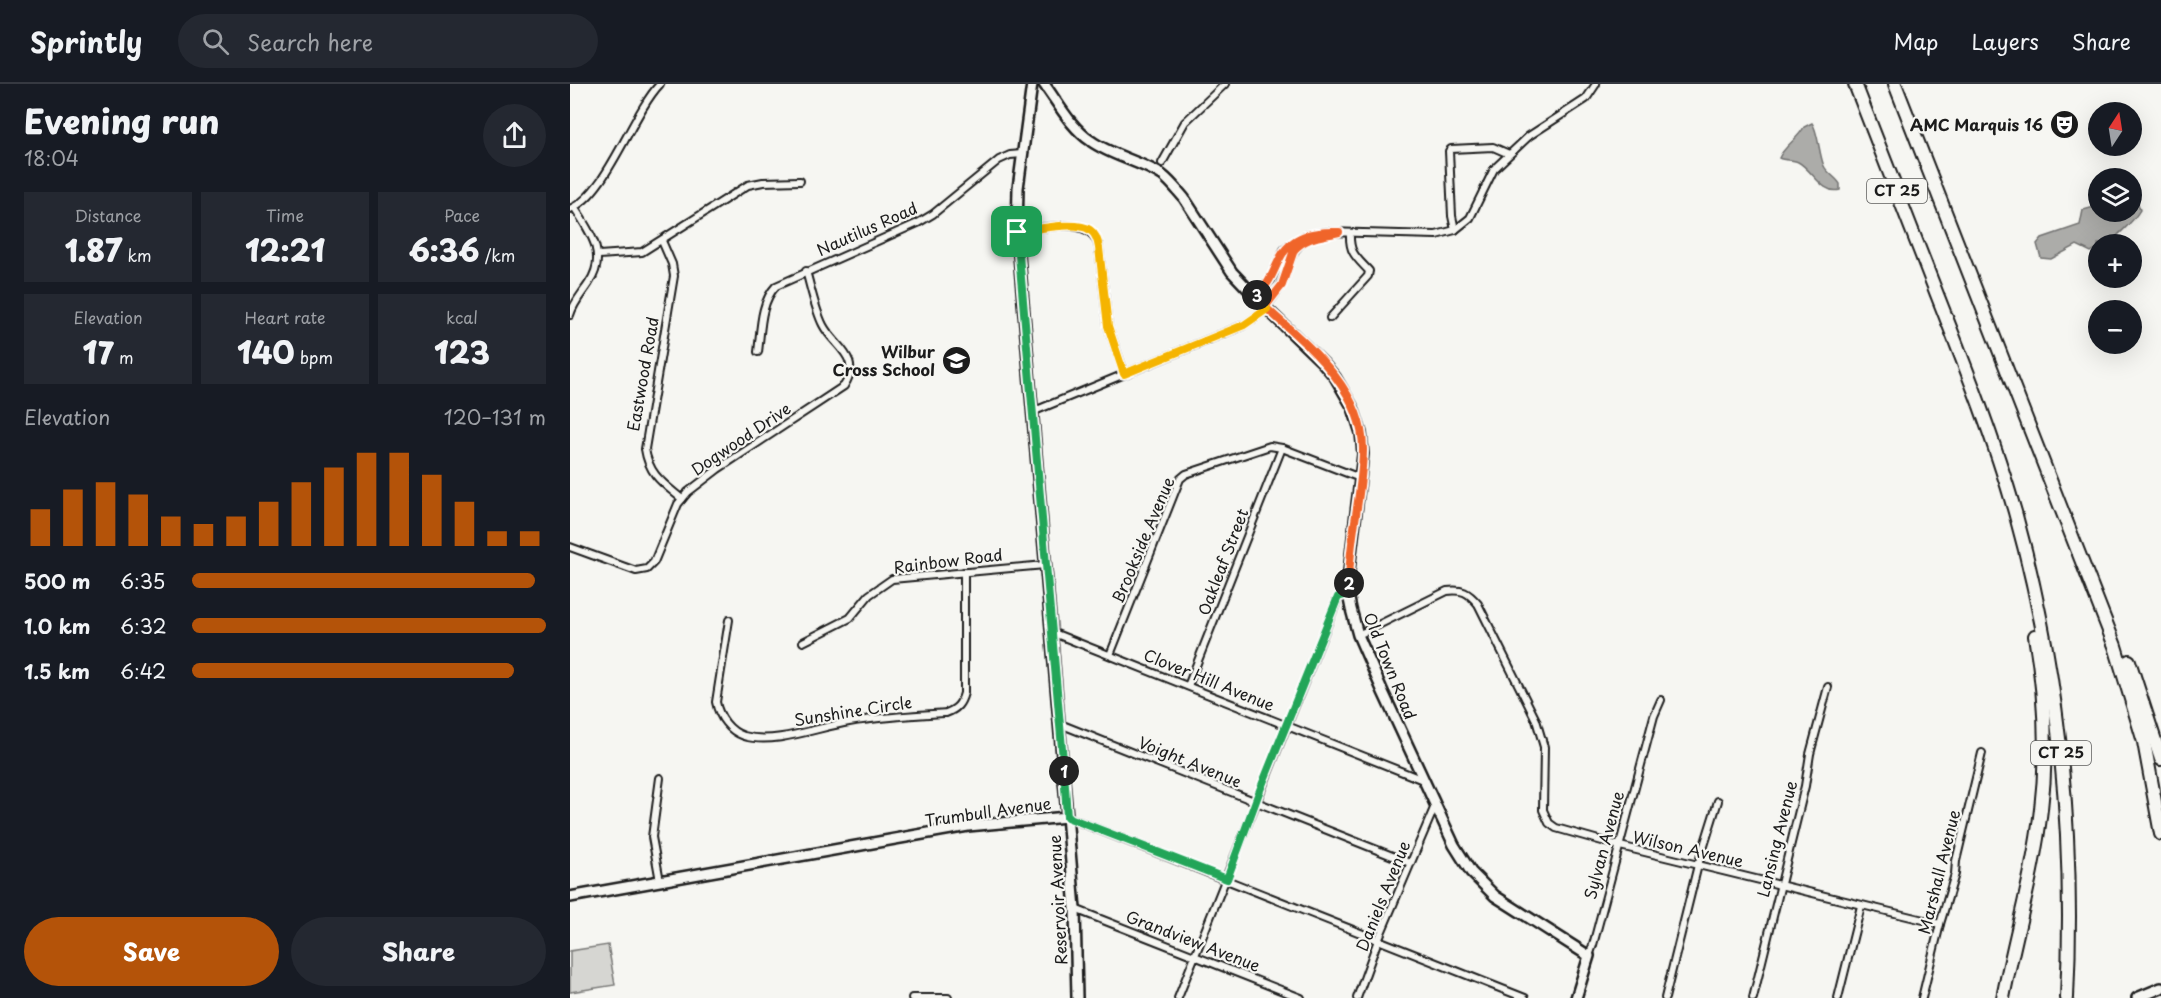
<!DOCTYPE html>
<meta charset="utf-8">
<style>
body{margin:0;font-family:"Playpen Sans",sans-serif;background:#242831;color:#f1f3f6;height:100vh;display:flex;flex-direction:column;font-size:22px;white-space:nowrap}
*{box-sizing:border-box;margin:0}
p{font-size:20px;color:#9ea1a6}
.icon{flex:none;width:33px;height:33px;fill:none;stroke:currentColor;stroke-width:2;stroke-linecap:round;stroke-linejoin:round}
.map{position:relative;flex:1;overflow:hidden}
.sheet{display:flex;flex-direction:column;background:#171b24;width:570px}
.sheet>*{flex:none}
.needle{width:39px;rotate:12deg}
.controls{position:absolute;left:1518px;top:18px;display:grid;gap:12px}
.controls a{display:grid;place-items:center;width:54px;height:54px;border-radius:50%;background:#171b24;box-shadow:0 6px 24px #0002;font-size:30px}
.pin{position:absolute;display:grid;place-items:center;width:51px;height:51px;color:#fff;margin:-26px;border-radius:12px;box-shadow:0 3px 9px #0006}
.km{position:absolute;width:30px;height:30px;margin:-15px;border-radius:50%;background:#222;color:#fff;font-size:16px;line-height:30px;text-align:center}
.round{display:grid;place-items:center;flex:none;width:63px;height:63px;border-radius:32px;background:#242831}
.head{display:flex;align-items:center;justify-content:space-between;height:102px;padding:0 24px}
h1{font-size:33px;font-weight:800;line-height:45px}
.figures{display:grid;grid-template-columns:repeat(3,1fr);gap:9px;height:102px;padding:6px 24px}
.figures div{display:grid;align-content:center;border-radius:0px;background:#242831;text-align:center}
.figures b{font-size:30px;font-weight:800}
.figures small{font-size:16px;font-weight:400}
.figures p{font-size:16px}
.chart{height:168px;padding:12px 24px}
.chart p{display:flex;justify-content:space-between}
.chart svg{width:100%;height:108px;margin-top:6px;stroke:#b45309;stroke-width:6}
.cta{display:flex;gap:12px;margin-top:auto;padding:12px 24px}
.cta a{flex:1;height:69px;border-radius:36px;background:#b45309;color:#fff;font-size:24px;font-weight:800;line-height:69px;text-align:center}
.cta a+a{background:#242831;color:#f1f3f6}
ul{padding:0 24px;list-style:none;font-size:20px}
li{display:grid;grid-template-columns:96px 72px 1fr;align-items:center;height:45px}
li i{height:15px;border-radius:8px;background:#b45309}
header{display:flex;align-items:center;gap:36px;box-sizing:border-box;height:84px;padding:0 30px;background:#171b24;border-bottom:2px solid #363941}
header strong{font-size:28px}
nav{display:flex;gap:33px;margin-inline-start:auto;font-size:21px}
.search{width:420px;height:54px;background:#242831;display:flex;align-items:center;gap:15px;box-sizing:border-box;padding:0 21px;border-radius:33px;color:#9ea1a6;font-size:22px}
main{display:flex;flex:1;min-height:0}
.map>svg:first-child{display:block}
.green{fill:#d6d6d2;stroke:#797977;stroke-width:1.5}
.water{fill:#acaca9;stroke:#727271;stroke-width:1.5}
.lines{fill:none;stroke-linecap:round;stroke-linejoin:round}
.street-casing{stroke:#1c1c1c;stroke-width:10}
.secondary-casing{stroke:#1c1c1c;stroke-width:14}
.highway-casing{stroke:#1c1c1c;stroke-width:16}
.street{stroke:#f6f6f2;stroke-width:6}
.secondary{stroke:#f6f6f2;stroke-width:9}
.highway{stroke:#f6f6f2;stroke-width:12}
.split-1-casing{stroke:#fff;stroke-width:12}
.split-2-casing{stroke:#fff;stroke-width:12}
.split-3-casing{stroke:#fff;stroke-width:12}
.split-4-casing{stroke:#fff;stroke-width:12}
.split-1{stroke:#22a559;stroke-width:8}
.split-2{stroke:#22a559;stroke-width:8}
.split-3{stroke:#f0652b;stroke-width:8}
.split-4{stroke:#f5b400;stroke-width:8}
.labels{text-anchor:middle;stroke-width:4.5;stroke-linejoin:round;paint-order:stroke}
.shield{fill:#f6f6f2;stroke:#5d5d5c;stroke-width:1.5}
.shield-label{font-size:15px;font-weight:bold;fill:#1c1c1c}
.poi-label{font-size:16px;font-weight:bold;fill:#1c1c1c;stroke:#f6f6f2;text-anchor:end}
.street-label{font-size:16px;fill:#1c1c1c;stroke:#f6f6f2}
</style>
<header>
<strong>Sprintly</strong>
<div class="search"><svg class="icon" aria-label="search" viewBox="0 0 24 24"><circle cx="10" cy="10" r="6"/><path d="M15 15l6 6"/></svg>Search here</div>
<nav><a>Map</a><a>Layers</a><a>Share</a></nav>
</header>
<main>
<section class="sheet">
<div class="head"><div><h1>Evening run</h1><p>18:04</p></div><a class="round"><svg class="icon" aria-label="share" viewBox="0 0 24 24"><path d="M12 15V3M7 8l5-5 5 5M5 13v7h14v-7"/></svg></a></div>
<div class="figures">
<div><p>Distance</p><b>1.87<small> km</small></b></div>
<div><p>Time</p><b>12:21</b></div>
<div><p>Pace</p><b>6:36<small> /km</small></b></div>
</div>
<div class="figures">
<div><p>Elevation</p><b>17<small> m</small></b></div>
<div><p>Heart rate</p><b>140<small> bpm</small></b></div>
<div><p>kcal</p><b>123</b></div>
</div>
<div class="chart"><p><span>Elevation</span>120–131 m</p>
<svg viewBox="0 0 160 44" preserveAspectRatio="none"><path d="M5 44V29M15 44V21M25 44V18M35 44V23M45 44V32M55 44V35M65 44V32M75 44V26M85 44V18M95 44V12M105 44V6M115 44V6M125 44V15M135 44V26M145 44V38M155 44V38"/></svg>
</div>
<ul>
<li><b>500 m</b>6:35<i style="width:97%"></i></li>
<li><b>1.0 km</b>6:32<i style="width:100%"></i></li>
<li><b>1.5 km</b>6:42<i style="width:91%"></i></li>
</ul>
<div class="cta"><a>Save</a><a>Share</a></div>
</section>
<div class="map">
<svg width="1591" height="914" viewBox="0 0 1591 914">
<rect width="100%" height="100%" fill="#f6f6f2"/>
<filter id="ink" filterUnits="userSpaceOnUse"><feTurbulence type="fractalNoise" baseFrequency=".0167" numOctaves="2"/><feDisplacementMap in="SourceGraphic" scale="12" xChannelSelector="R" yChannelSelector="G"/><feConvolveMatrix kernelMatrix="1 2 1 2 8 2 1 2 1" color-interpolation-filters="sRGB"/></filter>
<g filter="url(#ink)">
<path class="green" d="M 38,861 L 45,901 L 0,908 L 0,867 Z"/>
<g class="water">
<path d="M 1242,39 C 1248,46 1249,71 1254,82 C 1257,89 1266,93 1270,100 L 1270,106 C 1252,111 1242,85 1228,78 C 1222,75 1215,77 1209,74 C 1214,62 1228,55 1234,43 Z"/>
<path d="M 1562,114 L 1567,116 L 1570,126 C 1562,140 1550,148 1540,159 L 1528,160 L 1528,164 L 1521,168 L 1507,161 L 1481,175 L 1471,174 L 1467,160 L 1472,154 L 1510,141 L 1513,126 L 1528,122 L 1528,128 L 1562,128 Z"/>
</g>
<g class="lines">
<defs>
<g id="street">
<path d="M 592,79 L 615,38 L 655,0"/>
<path d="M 0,125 C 37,110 61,31 90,0"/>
<path d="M 885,146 L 882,132 L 879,67 L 881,65 L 923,63 L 939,70"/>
<path d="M 447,148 C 471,145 523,129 529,164 L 538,242 L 554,289"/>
<path d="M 92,157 L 102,180 L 104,192 L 75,365 C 79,391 93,399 112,415"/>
<path d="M 29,171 L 72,168 L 178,101 L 193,98 L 230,97"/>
<path d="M 685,213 L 701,196 L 714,166 L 735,152 L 757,148 L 866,151 L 885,146 L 900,134 L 924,85 L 959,52 L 1016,15 L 1026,0"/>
<path d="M 695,223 C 701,216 708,208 712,199 C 720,181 720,161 742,153"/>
<path d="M 0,231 C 4,218 12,210 19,199 C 38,171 20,148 4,123"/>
<path d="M 760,234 L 798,192 L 799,187 C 786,173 779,169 780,149"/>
<path d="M 188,268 C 191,246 190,219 206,202 L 348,139 L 363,130 L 429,76 L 440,71 L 452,70"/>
<path d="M 462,328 L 674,241 L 697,225"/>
<path d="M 0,463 L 66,487 L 77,485 L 84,478 L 108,420 L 118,408 L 148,385 L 274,302 C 293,273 264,263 253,241 C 245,225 241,204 236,187"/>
<path d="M 159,536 L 146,618 C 149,633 159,647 174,652 C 205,661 248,643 279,638 C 311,633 344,631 376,629 C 387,625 391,620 394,609 L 394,488"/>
<path d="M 481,548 L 853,696"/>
<path d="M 788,551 L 877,507 C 892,505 898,508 908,520 L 966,636 L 974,663 L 973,726 L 979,739 L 986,744 L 1050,762 L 1370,840"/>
<path d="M 233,558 L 280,534 L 299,511 L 322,495 L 475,481"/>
<path d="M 540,571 L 610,395 L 616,390 L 700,362 L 712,364 L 790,394"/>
<path d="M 618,602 L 712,364"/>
<path d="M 490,640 L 840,779"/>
<path d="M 90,694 L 82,753 L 90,797"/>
<path d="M 497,733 L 955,914"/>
<path d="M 505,825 L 731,914"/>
<path d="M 1019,872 L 1023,861 L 1084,632 L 1091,616"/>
<path d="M 342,914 L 378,914"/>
<path d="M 608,914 L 768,514 L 778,510"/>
<path d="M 787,914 L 808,856 L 865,722"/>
<path d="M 1095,914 L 1128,781 L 1148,717"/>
<path d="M 1183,914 L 1235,702 L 1240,670 L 1258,603"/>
<path d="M 1268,914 L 1291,822"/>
<path d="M 1352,914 L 1370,840 L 1385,790 L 1386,777 L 1412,669"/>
</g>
<g id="secondary">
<path d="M 462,0 L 448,104 L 447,148 L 505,825 L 507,914"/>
<path d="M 474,0 C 488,19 501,44 521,57 C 542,72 570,77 592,91 C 600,97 607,106 614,114 L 662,188 L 695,223 L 753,279 L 765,293 L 783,324 L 791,349 L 793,370 L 779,487 L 778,510 L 781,525 L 788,551 L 813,608 L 884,761 L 901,788 L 925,812 L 1019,872 L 1006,914"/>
<path d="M 0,813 L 398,742 L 497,733"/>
<path d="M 1567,914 L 1591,904"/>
</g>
<g id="highway">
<path d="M 1285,0 C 1313,71 1340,142 1368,213 C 1396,284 1424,355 1445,428 C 1489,586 1505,750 1497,914"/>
<path d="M 1325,0 L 1545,562 L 1574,658 L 1591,750"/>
<path d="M 1559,577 L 1591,675"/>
<path d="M 1433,914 C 1445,851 1464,789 1471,725 C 1478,667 1475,609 1465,552"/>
</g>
</defs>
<use href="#street" class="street-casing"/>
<use href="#secondary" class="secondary-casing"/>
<use href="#highway" class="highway-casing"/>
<use href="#street" class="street"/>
<use href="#secondary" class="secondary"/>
<use href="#highway" class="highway"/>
</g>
</g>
<g class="lines" filter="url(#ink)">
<defs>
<path id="split-1" d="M 447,148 L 494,687"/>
<path id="split-2" d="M 494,687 L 497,733 L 657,795 L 688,711 L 768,513 L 778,510 L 779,499"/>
<path id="split-3" d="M 687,211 C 699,201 702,190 709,176 C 721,151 744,147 769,148 C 753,152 736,152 724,166 L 712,201 L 695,223 C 736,260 794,305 793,367 C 792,411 779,455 779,499"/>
<path id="split-4" d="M 447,148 C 464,146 506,136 520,146 C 526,150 528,157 529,164 L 538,242 L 554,290 L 674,241 L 697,225 L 685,213 L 687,211"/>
</defs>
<use href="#split-1" class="split-1-casing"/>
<use href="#split-2" class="split-2-casing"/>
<use href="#split-3" class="split-3-casing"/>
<use href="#split-4" class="split-4-casing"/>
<use href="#split-1" class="split-1"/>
<use href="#split-2" class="split-2"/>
<use href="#split-3" class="split-3"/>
<use href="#split-4" class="split-4"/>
</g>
<defs>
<symbol id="theatre-disc" viewBox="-11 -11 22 22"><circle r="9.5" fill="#1c1c1c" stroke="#f6f6f2"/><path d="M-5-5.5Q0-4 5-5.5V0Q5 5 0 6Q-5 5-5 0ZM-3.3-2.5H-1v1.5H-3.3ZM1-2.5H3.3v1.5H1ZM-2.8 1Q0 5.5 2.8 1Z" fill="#fff"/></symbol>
<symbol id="school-disc" viewBox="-11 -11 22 22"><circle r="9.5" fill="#1c1c1c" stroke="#f6f6f2"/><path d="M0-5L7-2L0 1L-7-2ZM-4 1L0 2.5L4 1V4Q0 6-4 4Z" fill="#fff"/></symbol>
</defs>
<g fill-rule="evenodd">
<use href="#theatre-disc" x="1478" y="24" width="33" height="33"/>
<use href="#school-disc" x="370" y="260" width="33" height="33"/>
</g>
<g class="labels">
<g class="shield">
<rect x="1297" y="95" width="60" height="24" rx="4.5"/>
<rect x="1461" y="657" width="60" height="24" rx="4.5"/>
</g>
<g class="shield-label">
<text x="1327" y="112">CT 25</text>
<text x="1491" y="674">CT 25</text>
</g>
<g class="poi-label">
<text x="1473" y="47">AMC Marquis 16</text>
<text x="365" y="274">Wilbur<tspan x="365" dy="18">Cross School</tspan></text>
</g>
<g class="street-label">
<text transform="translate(297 145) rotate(-24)" y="6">Nautilus Road</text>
<text transform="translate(73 290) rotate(-80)" y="6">Eastwood Road</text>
<text transform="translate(171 355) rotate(-34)" y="6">Dogwood Drive</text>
<text transform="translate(573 456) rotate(-67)" y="6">Brookside Avenue</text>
<text transform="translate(378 477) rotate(-7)" y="6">Rainbow Road</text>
<text transform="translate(653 478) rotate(-69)" y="6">Oakleaf Street</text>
<text transform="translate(820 582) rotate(68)" y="6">Old Town Road</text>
<text transform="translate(639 596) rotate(22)" y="6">Clover Hill Avenue</text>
<text transform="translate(283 627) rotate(-9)" y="6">Sunshine Circle</text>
<text transform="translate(620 678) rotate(22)" y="6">Voight Avenue</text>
<text transform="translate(418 728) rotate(-8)" y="6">Trumbull Avenue</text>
<text transform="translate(1207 755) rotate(-76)" y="6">Lansing Avenue</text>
<text transform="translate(1034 761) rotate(-75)" y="6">Sylvan Avenue</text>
<text transform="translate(1118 765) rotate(13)" y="6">Wilson Avenue</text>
<text transform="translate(1369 788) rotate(-76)" y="6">Marshall Avenue</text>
<text transform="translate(813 812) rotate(-68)" y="6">Daniels Avenue</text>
<text transform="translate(488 816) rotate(-93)" y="6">Reservoir Avenue</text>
<text transform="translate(623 857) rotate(21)" y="6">Grandview Avenue</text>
</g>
</g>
</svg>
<div class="controls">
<a><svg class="needle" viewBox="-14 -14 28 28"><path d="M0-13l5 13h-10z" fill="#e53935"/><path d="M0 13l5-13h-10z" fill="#9ea1a6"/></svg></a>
<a><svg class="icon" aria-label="layers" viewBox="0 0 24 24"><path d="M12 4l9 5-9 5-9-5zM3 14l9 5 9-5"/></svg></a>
<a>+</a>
<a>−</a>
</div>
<div class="pin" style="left:447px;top:148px;background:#1e9e55"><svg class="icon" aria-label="arrive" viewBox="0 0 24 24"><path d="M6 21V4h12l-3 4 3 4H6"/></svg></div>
<b class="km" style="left:494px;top:687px">1</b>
<b class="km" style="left:779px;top:499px">2</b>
<b class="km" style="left:687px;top:211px">3</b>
</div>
</main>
